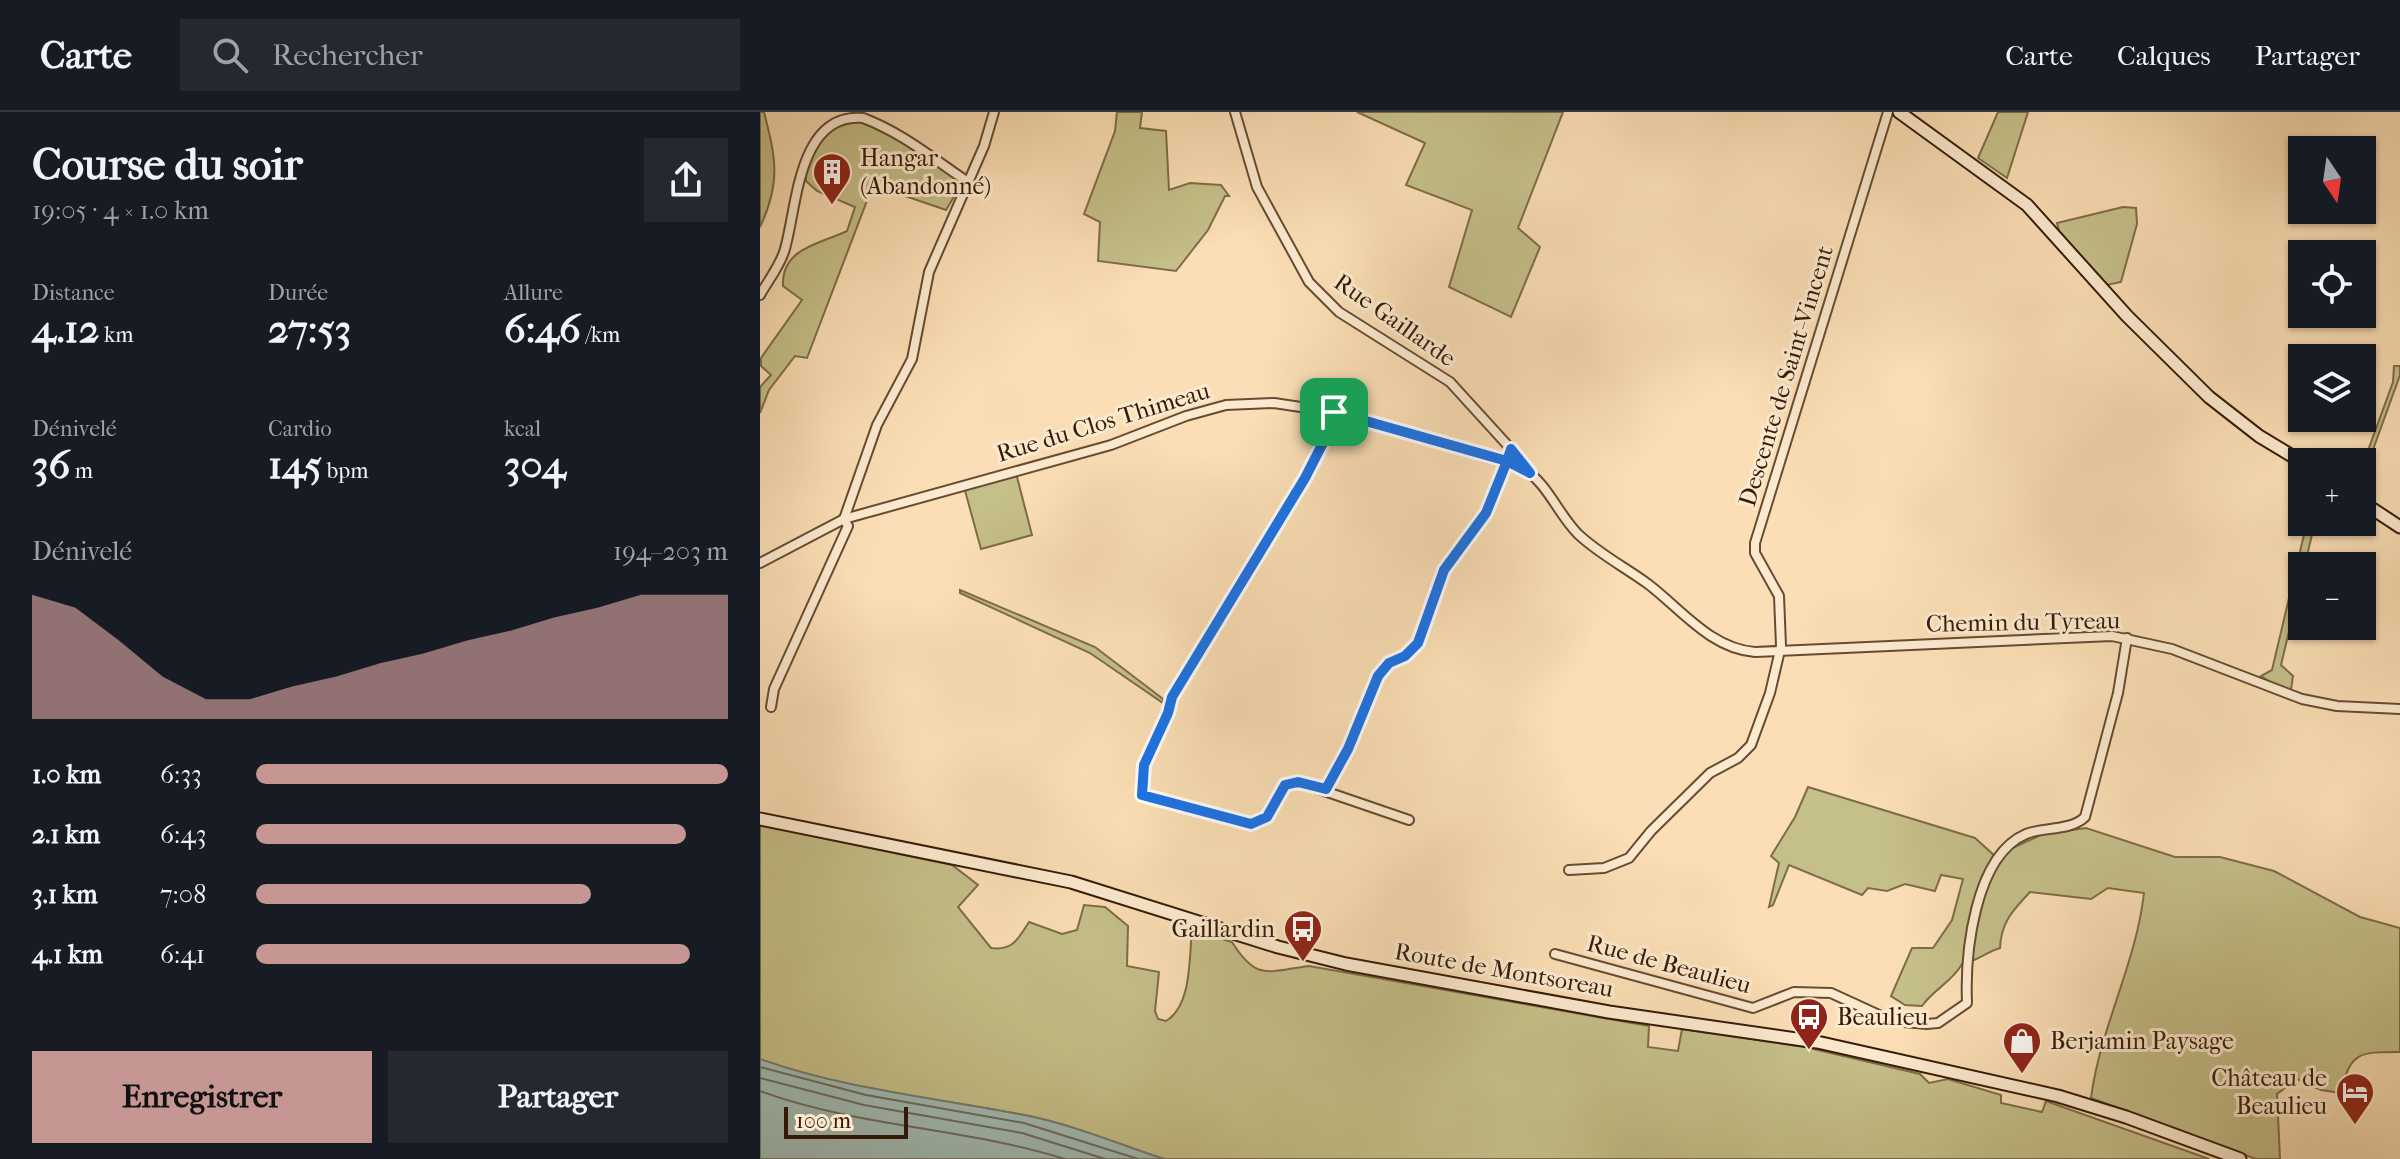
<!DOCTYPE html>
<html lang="fr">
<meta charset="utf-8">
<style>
body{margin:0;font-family:"IM FELL French Canon",serif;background:#242831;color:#f1f3f6;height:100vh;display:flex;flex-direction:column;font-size:30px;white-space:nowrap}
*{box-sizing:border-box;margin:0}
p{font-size:26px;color:#9ea1a6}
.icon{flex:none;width:44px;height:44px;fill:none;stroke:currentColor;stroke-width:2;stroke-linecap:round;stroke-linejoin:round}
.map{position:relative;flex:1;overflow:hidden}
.details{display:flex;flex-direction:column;background:#171b24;width:760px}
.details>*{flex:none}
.needle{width:52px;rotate:167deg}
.fabs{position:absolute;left:1528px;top:24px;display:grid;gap:16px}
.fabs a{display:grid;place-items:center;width:88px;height:88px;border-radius:0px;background:#171b24;box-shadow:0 2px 6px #0004;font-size:40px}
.scale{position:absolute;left:24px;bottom:20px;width:124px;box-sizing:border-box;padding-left:8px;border:4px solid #361a07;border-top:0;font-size:22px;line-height:28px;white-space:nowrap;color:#361a07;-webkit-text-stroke:6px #fceacf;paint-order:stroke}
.pin{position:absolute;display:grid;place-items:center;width:68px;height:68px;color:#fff;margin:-34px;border-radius:16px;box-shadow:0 4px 12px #0006}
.round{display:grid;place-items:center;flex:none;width:84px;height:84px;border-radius:0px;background:#242831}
.overview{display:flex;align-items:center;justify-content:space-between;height:136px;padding:0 32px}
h1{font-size:44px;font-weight:700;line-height:60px}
.figures{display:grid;grid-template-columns:repeat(3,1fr);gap:12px;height:136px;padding:8px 32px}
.figures div{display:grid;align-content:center}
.figures b{font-size:40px;font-weight:700}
.figures small{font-size:22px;font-weight:400}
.figures p{font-size:22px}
.chart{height:224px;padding:16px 32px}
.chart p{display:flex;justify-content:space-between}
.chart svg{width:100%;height:144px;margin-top:8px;fill:#c59692;opacity:.7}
.primary-button{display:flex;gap:16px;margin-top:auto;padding:16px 32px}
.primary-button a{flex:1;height:92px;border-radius:0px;background:#c59692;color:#111;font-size:32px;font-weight:700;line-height:92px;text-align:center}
.primary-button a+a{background:#242831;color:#f1f3f6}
ul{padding:0 32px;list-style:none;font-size:26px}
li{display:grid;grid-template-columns:128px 96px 1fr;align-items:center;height:60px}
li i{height:20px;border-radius:10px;background:#c59692}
header{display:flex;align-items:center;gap:48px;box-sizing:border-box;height:112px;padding:0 40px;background:#171b24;border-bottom:2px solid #363941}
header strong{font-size:38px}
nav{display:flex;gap:44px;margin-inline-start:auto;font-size:28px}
.search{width:560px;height:72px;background:#242831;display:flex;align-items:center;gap:20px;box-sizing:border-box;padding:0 28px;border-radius:0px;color:#9ea1a6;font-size:30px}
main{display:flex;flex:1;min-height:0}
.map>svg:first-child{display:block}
.green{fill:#c5bf89;stroke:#7e6c48;stroke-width:2}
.water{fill:#a0bbb4;stroke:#767b6f;stroke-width:2}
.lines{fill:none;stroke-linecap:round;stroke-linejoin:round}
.shore{stroke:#6b6a5e;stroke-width:2}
.street-casing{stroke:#674b32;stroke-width:12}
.secondary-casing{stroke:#361a07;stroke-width:15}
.street{stroke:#fceacf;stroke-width:8}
.secondary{stroke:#fceacf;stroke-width:11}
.route-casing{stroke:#fff;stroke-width:16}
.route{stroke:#1a73e8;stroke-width:10}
.labels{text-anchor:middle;stroke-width:6;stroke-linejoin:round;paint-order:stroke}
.poi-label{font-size:24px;fill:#361a07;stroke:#fceacf;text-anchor:start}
.street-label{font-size:24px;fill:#361a07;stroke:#fceacf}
</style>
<header>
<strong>Carte</strong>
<div class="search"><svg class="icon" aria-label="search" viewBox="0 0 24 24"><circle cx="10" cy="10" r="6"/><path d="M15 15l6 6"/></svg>Rechercher</div>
<nav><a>Carte</a><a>Calques</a><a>Partager</a></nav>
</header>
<main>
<section class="details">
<div class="overview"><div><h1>Course du soir</h1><p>19:05 · 4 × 1.0 km</p></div><a class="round"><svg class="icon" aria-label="share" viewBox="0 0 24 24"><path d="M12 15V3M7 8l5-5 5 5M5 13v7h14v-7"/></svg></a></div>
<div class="figures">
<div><p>Distance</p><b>4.12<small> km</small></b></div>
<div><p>Durée</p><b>27:53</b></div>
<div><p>Allure</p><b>6:46<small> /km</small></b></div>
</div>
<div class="figures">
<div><p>Dénivelé</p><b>36<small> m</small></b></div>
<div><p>Cardio</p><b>145<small> bpm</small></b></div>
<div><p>kcal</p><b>304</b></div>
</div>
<div class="chart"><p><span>Dénivelé</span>194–203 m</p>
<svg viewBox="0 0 160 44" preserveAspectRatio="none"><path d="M0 44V6L10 10L20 20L30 31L40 38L50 38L60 34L70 31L80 27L90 24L100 20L110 17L120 13L130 10L140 6L150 6L160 6V44z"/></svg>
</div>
<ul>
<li><b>1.0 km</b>6:33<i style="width:100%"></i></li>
<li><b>2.1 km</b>6:43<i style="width:91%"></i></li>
<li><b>3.1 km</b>7:08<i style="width:71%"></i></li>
<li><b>4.1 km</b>6:41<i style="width:92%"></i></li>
</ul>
<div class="primary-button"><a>Enregistrer</a><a>Partager</a></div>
</section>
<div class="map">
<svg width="1640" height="1047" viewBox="0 0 1640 1047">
<rect width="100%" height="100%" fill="#fbdeb5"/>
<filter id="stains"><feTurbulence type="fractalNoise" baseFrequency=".0025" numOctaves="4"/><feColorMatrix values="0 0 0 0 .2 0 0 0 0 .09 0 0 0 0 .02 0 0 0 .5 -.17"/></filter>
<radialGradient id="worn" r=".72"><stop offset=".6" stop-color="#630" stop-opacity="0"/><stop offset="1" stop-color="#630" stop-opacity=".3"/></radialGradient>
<g class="green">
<path d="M 0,0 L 4,0 C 16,47 21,70 0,115 Z"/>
<path d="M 357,0 L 382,0 L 380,16 L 406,19 L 409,78 L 430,71 L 461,73 L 469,84 L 465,84 L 448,118 L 416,159 L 338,149 L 340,110 L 324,102 L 355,19 Z"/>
<path d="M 597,0 L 803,0 L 758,116 L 780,135 L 751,205 L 689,175 L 712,98 L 646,73 L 665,31 Z"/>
<path d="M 1238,0 L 1268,0 L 1247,66 L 1218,46 Z"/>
<path d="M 99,8 L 139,28 L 196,67 L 198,78 L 186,98 L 113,73 L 47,246 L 35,244 L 9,278 L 0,301 L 0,275 L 11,263 L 1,254 L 1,246 L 42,188 L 23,174 C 21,136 60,132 87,119 L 95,95 L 57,79 L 46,69 C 45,49 56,22 74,12 C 80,8 92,9 99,8 Z"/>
<path d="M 1363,95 L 1376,96 L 1377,112 L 1361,170 L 1347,173 L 1299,119 L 1297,111 Z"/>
<path d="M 1634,254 L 1640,254 L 1640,263 L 1602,368 L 1602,355 L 1633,270 Z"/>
<path d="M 256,361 L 272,423 L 221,437 L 204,375 Z"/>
<path d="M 1547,410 L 1555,410 L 1521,553 L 1533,564 L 1531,578 L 1518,575 L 1501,564 L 1512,558 Z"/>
<path d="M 200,478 L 335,535 L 403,587 L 403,591 L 330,541 L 200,481 Z"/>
<path d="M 1048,675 L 1215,726 L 1235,744 L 1283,722 L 1326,716 L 1415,745 L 1460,745 L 1514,759 L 1600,805 L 1640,816 L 1640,940 C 1600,940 1590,939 1581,981 L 1561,978 L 1537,967 L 1517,982 L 1520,1047 L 1496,1047 L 1331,986 C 1340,916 1376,852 1384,781 L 1348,776 L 1331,787 L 1270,780 C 1253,798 1241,810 1240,836 C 1226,840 1216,850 1202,852 C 1192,870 1174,877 1162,894 L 1145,893 L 1131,884 L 1152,836 L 1173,836 L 1192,808 L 1203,767 L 1181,763 L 1175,779 L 1145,772 L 1127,779 L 1108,776 L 1102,783 L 1029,753 L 1013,793 L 1009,795 L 1019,751 L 1011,744 L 1035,705 Z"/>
<path d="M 0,713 L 192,753 L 218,773 L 198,795 L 231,836 C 253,839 258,827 269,810 L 302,822 L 317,818 L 324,793 L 345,795 L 368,814 L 367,854 L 399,860 L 395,899 L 398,907 L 406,909 C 432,894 429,845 432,818 L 472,830 C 497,870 508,859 549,854 L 889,914 L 888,935 L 918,939 L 922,917 L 1045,935 L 1160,962 L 1169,971 L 1188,967 L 1241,983 L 1241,991 L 1282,1000 L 1286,989 L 1449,1047 L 404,1047 C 358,1032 311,1012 264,1003 C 176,986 84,978 0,947 Z"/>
</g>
<path class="water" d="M 0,947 C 84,977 176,986 264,1003 C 311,1012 358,1032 404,1047 L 0,1047 Z"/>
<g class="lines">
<g class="shore">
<path d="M 0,955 L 106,983 L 264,1011 L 378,1047"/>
<path d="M 0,966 L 104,993 L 262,1021 L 345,1047"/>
<path d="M 0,979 C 98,1015 206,1016 305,1047"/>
</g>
<defs>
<g id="street">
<path d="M 475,0 L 497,75 L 549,170 L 579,200 L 690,270 L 751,337 L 726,401 L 684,458 L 662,524 L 652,539 L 629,551 L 618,564 L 588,637 L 566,677"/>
<path d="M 0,183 C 8,169 19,155 24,140 C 37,101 36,0 103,6 C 141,20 175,48 208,70"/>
<path d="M 574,300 L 545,366 L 412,585 L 408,601 L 384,653 L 382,683 L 491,712 L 507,705 L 525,673 L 538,670 L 649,708"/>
<path d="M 751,337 L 768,357"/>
<path d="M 84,407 L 351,333 L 426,304 L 466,293 L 514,291 L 574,300 L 763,356 C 788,372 798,402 818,422 C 839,442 865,455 888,472 C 921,497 951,537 995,540 L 1352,524 L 1412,537 L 1542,587 L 1577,594 L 1640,597"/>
<path d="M 0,451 L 84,407"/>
<path d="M 11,595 L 14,577 L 88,414 L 84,407 L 117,313 L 152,247 L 169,160 L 224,34 L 234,0"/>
<path d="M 809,758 L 844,756 L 869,746 L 891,719 L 950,661 L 978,646 L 991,633 L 1010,581 L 1021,534 L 1019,484 L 995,441 L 995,431 L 1128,0"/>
<path d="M 795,842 L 993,896 L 1034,880 L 1071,881 L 1132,909 L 1167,912 L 1178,911 L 1207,891 C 1205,843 1214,744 1266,722 C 1283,715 1311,719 1325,705 L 1358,581 L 1367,526"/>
</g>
<g id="secondary">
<path d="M 1139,0 L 1267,93 L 1367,204 L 1449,285 L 1499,324 L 1542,350"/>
<path d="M 1602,390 L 1640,415"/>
<path d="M 0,707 L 311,770 L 518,835 L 586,852 L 849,900 L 1057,930 L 1298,984 L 1366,1005 L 1480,1047"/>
</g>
</defs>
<use href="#street" class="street-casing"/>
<use href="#secondary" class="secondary-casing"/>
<use href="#street" class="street"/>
<use href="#secondary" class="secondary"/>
</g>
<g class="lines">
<defs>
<path id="route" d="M 574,300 L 564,329 L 545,366 L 412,585 L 408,601 L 384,653 L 382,683 L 491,712 L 507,705 L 525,673 L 538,670 L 566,677 L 588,637 L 618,564 L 629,551 L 645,544 L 658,531 L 684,458 L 726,401 L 747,349 L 770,361 L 751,337 L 747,349 L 574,300"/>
</defs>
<use href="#route" class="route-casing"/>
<use href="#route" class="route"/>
</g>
<defs>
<symbol id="building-pin" viewBox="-11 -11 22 30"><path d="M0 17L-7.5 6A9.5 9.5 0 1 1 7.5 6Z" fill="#8f2418" stroke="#fceacf"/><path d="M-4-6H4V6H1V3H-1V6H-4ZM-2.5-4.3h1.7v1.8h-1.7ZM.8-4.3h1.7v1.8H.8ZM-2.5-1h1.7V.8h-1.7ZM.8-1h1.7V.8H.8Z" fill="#fff"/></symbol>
<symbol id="bus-pin" viewBox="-11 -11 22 30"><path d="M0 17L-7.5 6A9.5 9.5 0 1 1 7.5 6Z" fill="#8f2418" stroke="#fceacf"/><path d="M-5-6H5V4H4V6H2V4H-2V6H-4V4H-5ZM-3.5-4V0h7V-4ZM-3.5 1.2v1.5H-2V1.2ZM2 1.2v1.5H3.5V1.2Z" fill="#fff"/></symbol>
<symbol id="shop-pin" viewBox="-11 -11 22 30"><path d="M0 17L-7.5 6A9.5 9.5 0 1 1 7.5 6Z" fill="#8f2418" stroke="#fceacf"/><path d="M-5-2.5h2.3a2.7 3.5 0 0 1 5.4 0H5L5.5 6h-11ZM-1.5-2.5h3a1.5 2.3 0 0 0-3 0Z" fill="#fff"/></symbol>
<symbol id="hotel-pin" viewBox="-11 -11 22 30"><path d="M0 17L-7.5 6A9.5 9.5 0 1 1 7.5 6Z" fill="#8f2418" stroke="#fceacf"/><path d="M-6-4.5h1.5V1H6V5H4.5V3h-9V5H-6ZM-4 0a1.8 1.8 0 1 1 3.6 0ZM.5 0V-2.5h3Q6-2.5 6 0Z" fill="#fff"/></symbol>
</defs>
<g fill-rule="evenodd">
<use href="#building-pin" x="50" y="38" width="44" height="60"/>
<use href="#bus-pin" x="521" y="795" width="44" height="60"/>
<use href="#bus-pin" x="1027" y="883" width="44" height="60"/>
<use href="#shop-pin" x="1240" y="907" width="44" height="60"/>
<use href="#hotel-pin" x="1573" y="958" width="44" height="60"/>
</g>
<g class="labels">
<g class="poi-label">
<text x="100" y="54">Hangar<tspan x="100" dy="28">(Abandonné)</tspan></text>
<text x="515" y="825" text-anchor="end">Gaillardin</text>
<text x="1077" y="913">Beaulieu</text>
<text x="1290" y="937">Berjamin Paysage</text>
<text x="1567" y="974" text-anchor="end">Château de<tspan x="1567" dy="28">Beaulieu</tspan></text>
</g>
<g class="street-label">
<text transform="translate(635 208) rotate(35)" y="8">Rue Gaillarde</text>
<text transform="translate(1026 264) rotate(-73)" y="8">Descente de Saint-Vincent</text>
<text transform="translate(343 310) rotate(-17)" y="8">Rue du Clos Thimeau</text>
<text transform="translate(1263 510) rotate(-1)" y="8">Chemin du Tyreau</text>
<text transform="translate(909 852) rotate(15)" y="8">Rue de Beaulieu</text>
<text transform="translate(744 858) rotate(10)" y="8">Route de Montsoreau</text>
</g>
</g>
<rect width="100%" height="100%" filter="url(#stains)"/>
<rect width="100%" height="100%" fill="url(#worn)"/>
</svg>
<div class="fabs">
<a><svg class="needle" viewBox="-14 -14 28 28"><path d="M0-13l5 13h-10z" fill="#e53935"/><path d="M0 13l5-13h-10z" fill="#9ea1a6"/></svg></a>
<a><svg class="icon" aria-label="locate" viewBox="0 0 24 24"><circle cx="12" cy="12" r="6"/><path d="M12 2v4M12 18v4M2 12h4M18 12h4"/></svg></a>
<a><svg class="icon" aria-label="layers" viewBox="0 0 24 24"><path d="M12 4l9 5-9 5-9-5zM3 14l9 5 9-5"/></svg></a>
<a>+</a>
<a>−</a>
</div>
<div class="scale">100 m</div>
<div class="pin" style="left:574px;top:300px;background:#1e9e55"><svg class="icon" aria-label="arrive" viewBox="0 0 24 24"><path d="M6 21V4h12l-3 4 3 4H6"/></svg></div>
</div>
</main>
